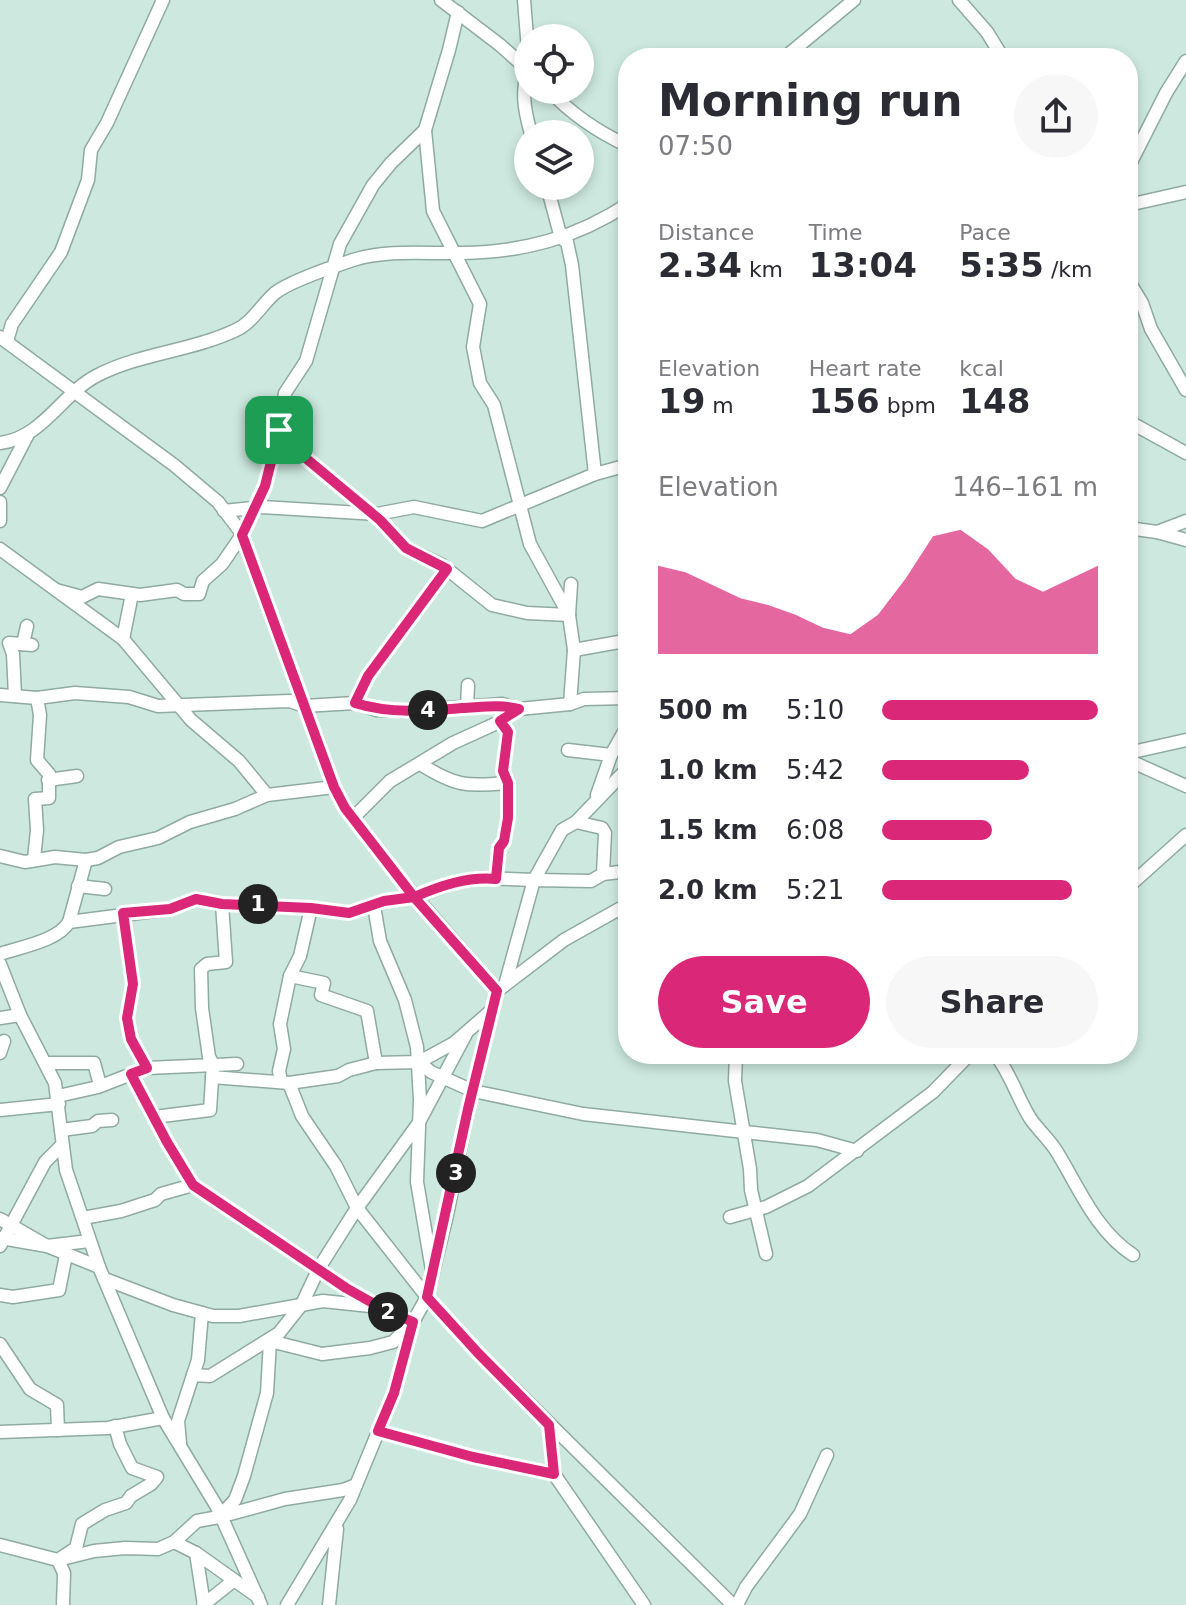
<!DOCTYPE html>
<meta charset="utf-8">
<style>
body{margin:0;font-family:"DejaVu Sans",sans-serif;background:#f7f7f7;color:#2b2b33;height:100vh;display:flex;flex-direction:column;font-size:30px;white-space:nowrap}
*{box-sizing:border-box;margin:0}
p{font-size:26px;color:#7c7c81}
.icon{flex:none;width:44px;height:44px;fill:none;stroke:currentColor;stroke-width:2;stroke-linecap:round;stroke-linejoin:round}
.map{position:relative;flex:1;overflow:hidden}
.side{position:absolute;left:618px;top:48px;width:520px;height:1016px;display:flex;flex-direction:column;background:#fff;border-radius:32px;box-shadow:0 4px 12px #0003}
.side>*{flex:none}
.fabs{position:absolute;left:514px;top:24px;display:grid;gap:16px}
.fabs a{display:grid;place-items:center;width:80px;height:80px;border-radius:50%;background:#fff;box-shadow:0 4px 12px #0003;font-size:40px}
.pin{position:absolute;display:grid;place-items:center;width:68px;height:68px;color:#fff;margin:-34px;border-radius:16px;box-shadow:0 4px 12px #0006}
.km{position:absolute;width:40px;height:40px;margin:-20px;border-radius:50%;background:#222;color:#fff;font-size:22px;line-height:40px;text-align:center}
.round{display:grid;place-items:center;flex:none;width:84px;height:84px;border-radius:42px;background:#f7f7f7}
.head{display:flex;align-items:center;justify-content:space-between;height:136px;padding:0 40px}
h1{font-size:44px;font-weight:700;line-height:60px}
.stats{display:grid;grid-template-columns:repeat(3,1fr);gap:12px;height:136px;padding:8px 40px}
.stats div{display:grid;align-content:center}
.stats b{font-size:34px;font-weight:700}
.stats small{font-size:22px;font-weight:400}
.stats p{font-size:22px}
.chart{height:224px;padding:16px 40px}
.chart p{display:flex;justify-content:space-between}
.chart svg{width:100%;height:144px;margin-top:8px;fill:#db2777;opacity:.7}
.button{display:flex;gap:16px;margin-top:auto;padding:16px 40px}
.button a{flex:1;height:92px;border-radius:48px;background:#db2777;color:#fff;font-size:32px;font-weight:700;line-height:92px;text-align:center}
.button a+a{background:#f7f7f7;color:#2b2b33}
ul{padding:0 40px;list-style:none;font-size:26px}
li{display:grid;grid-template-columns:128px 96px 1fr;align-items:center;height:60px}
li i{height:20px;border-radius:10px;background:#db2777}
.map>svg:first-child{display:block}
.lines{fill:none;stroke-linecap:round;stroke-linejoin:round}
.minor-casing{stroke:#8faaa1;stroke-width:15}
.minor{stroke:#fff;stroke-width:12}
.route-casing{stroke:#fff;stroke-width:16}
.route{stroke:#db2777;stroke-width:10}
</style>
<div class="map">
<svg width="1186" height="1605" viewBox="0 0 1186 1605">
<rect width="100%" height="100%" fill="#cde9df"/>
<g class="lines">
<defs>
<g id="minor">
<path d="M 441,0 L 500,45 L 528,70"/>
<path d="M 524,0 L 528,50"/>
<path d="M 959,0 L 987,32 L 1003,58"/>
<path d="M 784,58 L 854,0"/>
<path d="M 528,64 C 522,94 523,105 531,134"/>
<path d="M 549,90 C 572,115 598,132 628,146"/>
<path d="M 425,130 L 433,211 L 480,304 L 473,347 L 480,383 L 494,405 L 530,544 L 569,615"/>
<path d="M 1128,168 L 1166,93 L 1186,61"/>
<path d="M 547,186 L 561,238 L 567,242 L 572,265 L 595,474"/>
<path d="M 1128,205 L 1186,192"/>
<path d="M 1128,280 L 1142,303 L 1151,329 L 1186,390"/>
<path d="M 0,337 L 174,465 L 218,502 L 240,531 L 334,787 L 345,808 L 394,872 L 497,991"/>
<path d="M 7,341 L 12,324 L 61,252 L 88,180 L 91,150 L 107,123 L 163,0"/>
<path d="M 259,404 L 290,445 L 380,520 L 406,548 L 442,565 L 492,605 L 527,613 L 569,615"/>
<path d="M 1128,421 L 1186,453"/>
<path d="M 0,443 C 43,438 62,393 98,375 C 141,353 192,351 236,330 C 252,323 262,304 275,293 C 289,282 335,266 353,260 C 388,249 427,254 462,253 C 524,252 576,238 628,204"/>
<path d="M 0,488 L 28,434"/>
<path d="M 0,502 L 0,521"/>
<path d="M 224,511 L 262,507 L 377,514 L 414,507 L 482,521 L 595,474 L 628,465"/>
<path d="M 1128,528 L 1157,532 L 1186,540"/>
<path d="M 1157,532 L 1186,521"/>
<path d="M 0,549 L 123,639 L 191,720 L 239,761 L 267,795"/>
<path d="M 56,590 L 82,597 L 98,589 L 140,595 L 177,590 L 184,594 L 199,594 L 203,581 L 222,564 L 242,535 L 265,486 L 280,425 L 285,393 L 306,361 L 340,244 L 373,185 L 391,163 L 425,130 L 449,50 L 458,12"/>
<path d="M 123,639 L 132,594"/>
<path d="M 23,644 L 27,626"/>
<path d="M 574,650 L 619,642"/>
<path d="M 0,695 L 37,698 L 75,693 L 129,697 L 158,706 L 290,701 L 304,706 L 355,703 L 377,710 L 408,711 L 502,704 L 519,709"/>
<path d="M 15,696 L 13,654 L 9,643 L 32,645"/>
<path d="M 355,703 L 368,676 L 447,569"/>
<path d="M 570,704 L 574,650 L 569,615 L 571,584"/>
<path d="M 467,708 L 468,685"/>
<path d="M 500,721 L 508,732 L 503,771 L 508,783"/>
<path d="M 568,750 L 611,755"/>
<path d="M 1128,753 L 1186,740"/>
<path d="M 1128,760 L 1186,786"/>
<path d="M 420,764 C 457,787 465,786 508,783 L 508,818 L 504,841 L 499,848 L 496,879"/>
<path d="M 48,780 L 77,776"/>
<path d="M 597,795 L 611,755 L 628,725"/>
<path d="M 353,818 L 390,781 L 453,743 L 497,723 L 519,709 L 570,704 L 584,699 L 628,698"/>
<path d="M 576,822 L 602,828 L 605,833 L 603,874"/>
<path d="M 0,856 L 25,862 L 55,857 L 86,860"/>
<path d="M 34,859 L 37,830 L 35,799 L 49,798 L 49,774 L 37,760 L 40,715 L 37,698"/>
<path d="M 78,886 L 105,889"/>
<path d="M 1128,887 L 1186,835"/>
<path d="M 374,906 L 380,941 L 405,1000 L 417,1047 L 420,1100 L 417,1182 L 432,1270"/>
<path d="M 123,913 L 133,984 L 127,1018 L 131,1039 L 147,1068"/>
<path d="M 69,922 L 86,860 L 98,858 L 119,847 L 158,838 L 190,822 L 235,809 L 267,795 L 334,787"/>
<path d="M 0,954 C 20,947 58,941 69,922 L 170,909 L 196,899 L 222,904 L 311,908 L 349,913 L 384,901 L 414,897 L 456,882 L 482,878 L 534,880 L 562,830 L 576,822 L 628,768"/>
<path d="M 0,964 L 20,1015 L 55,1083 L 66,1170 L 99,1267 L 163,1418 L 217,1507 L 261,1605"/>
<path d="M 290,976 L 324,983 L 321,995 L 367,1011 L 376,1063"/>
<path d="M 505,985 L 534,880 L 591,881 L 603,874 L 628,871"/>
<path d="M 0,1018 L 20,1015"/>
<path d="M 0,1053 L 4,1041"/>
<path d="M 736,1054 L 735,1081 L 750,1169 L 751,1190 L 766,1254"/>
<path d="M 995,1054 C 1011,1074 1017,1097 1030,1118 C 1038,1130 1050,1140 1057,1152 C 1079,1188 1096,1231 1133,1255"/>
<path d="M 419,1062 L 431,1072 L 473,1091 L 583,1114 L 817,1140 L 857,1151"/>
<path d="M 46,1063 L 94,1063 L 100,1085"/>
<path d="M 131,1074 L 167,1142 L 193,1185 L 346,1288 L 385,1310 L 413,1322 L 393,1342 L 370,1348 L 322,1354 L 270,1341"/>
<path d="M 212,1077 L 289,1083 L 338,1076 L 349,1070 L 376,1063 L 419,1062 L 454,1043 L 492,1010"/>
<path d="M 281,1081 L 279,1071 L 284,1049 L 280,1024 L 290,976 L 300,956 L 311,908"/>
<path d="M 289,1083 L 302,1116 L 336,1166 L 357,1208 L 427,1297 L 478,1353 L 733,1605"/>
<path d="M 58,1096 L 98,1087 L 147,1068 L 237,1064"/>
<path d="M 0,1110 L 59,1104"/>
<path d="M 154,1117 L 210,1110 L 213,1064 L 209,1057 L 202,1008 L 201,969 L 207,964 L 226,962 L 222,904"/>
<path d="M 61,1130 L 92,1126 L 98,1121 L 112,1120"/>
<path d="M 730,1217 L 766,1207 L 808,1186 L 933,1092 L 970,1054"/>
<path d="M 83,1218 L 121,1211 L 155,1200 L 161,1194 L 193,1185"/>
<path d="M 0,1219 L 47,1246 L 89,1241"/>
<path d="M 0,1238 L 47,1246 L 99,1267"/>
<path d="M 0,1246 L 45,1162 L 62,1145"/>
<path d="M 105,1279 L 173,1305 L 213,1316 L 239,1316 L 323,1301 L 370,1306"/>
<path d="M 0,1295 L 13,1297 L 59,1290 L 66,1255"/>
<path d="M 0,1344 L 30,1389 L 57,1405 L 58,1430"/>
<path d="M 193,1375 L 198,1360 L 202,1313"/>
<path d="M 549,1425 L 554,1474 L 644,1605"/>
<path d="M 378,1431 L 473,1457 L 554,1474"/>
<path d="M 0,1432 L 108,1428 L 163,1418"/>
<path d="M 180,1443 L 178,1421 L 193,1375 L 210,1376 L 279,1333 L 302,1304 L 319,1268 L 357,1208 L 418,1124 L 466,1034"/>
<path d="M 219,1517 L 235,1500 L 244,1476 L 267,1393 L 270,1341"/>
<path d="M 174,1542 L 196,1553 L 258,1597"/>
<path d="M 0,1545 L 58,1560 L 94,1551 L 125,1548 L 158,1549 L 174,1542 L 197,1521 L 219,1517 L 285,1499 L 343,1490 L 356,1485"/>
<path d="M 196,1553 L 204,1605"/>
<path d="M 63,1605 L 64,1573 L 58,1560 L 76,1548 L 82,1524 L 105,1510 L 126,1503 L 131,1496 L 151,1484 L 157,1477 L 132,1468 L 120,1444 L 115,1426"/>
<path d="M 203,1605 L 233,1581"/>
<path d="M 287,1605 L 350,1500 L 394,1393 L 413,1322 L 427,1297 L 447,1215 L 468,1109 L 497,991 L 564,940 L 628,904"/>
<path d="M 329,1605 L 337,1529"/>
<path d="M 737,1605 L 746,1587 L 800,1514 L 827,1455"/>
</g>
</defs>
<use href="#minor" class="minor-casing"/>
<use href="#minor" class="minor"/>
</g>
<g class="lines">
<defs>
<path id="route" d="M 279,430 L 265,486 L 242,535 L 334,787 L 345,808 L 414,897 L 384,901 L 349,913 L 311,908 L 222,904 L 196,899 L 170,909 L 123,913 L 133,984 L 127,1018 L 131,1039 L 147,1068 L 131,1074 L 167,1142 L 193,1185 L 346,1288 L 385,1310 L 413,1322 L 394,1393 L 378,1431 L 473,1457 L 554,1474 L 549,1425 L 478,1353 L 427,1297 L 468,1109 L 497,991 L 414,897 C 440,886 468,876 496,879 L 499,848 L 504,841 L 508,818 L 508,783 L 503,771 L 508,732 L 500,721 L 519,709 C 500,704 483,707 462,708 C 426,711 390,714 355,703 L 368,676 L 447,569 L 406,548 L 380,520 L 290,445 L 279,430"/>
</defs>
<use href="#route" class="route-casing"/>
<use href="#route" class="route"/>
</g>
</svg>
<div class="fabs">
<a><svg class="icon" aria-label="locate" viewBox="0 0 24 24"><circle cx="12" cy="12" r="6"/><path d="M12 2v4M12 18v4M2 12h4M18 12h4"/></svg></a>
<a><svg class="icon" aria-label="layers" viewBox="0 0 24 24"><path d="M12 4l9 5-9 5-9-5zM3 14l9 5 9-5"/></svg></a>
</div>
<div class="pin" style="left:279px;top:430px;background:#1e9e55"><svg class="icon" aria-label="arrive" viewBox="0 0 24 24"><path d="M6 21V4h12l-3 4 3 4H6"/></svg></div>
<b class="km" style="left:258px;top:904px">1</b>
<b class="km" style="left:388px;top:1312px">2</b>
<b class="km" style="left:456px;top:1173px">3</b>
<b class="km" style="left:428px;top:710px">4</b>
<section class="side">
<div class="head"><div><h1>Morning run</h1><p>07:50</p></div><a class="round"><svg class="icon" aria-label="share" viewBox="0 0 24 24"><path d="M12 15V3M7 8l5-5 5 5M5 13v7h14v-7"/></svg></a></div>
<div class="stats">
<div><p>Distance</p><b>2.34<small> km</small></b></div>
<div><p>Time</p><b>13:04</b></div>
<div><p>Pace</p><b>5:35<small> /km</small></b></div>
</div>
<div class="stats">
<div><p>Elevation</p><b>19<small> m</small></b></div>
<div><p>Heart rate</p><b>156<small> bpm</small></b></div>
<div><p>kcal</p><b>148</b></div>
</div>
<div class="chart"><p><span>Elevation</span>146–161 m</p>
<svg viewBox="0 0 160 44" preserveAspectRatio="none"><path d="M0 44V17L10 19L20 23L30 27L40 29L50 32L60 36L70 38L80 32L90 21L100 8L110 6L120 12L130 21L140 25L150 21L160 17V44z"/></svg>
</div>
<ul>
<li><b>500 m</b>5:10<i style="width:100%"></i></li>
<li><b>1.0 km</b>5:42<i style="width:68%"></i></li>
<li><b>1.5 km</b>6:08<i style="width:51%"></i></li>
<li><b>2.0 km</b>5:21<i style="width:88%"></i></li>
</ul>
<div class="button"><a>Save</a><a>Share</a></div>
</section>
</div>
